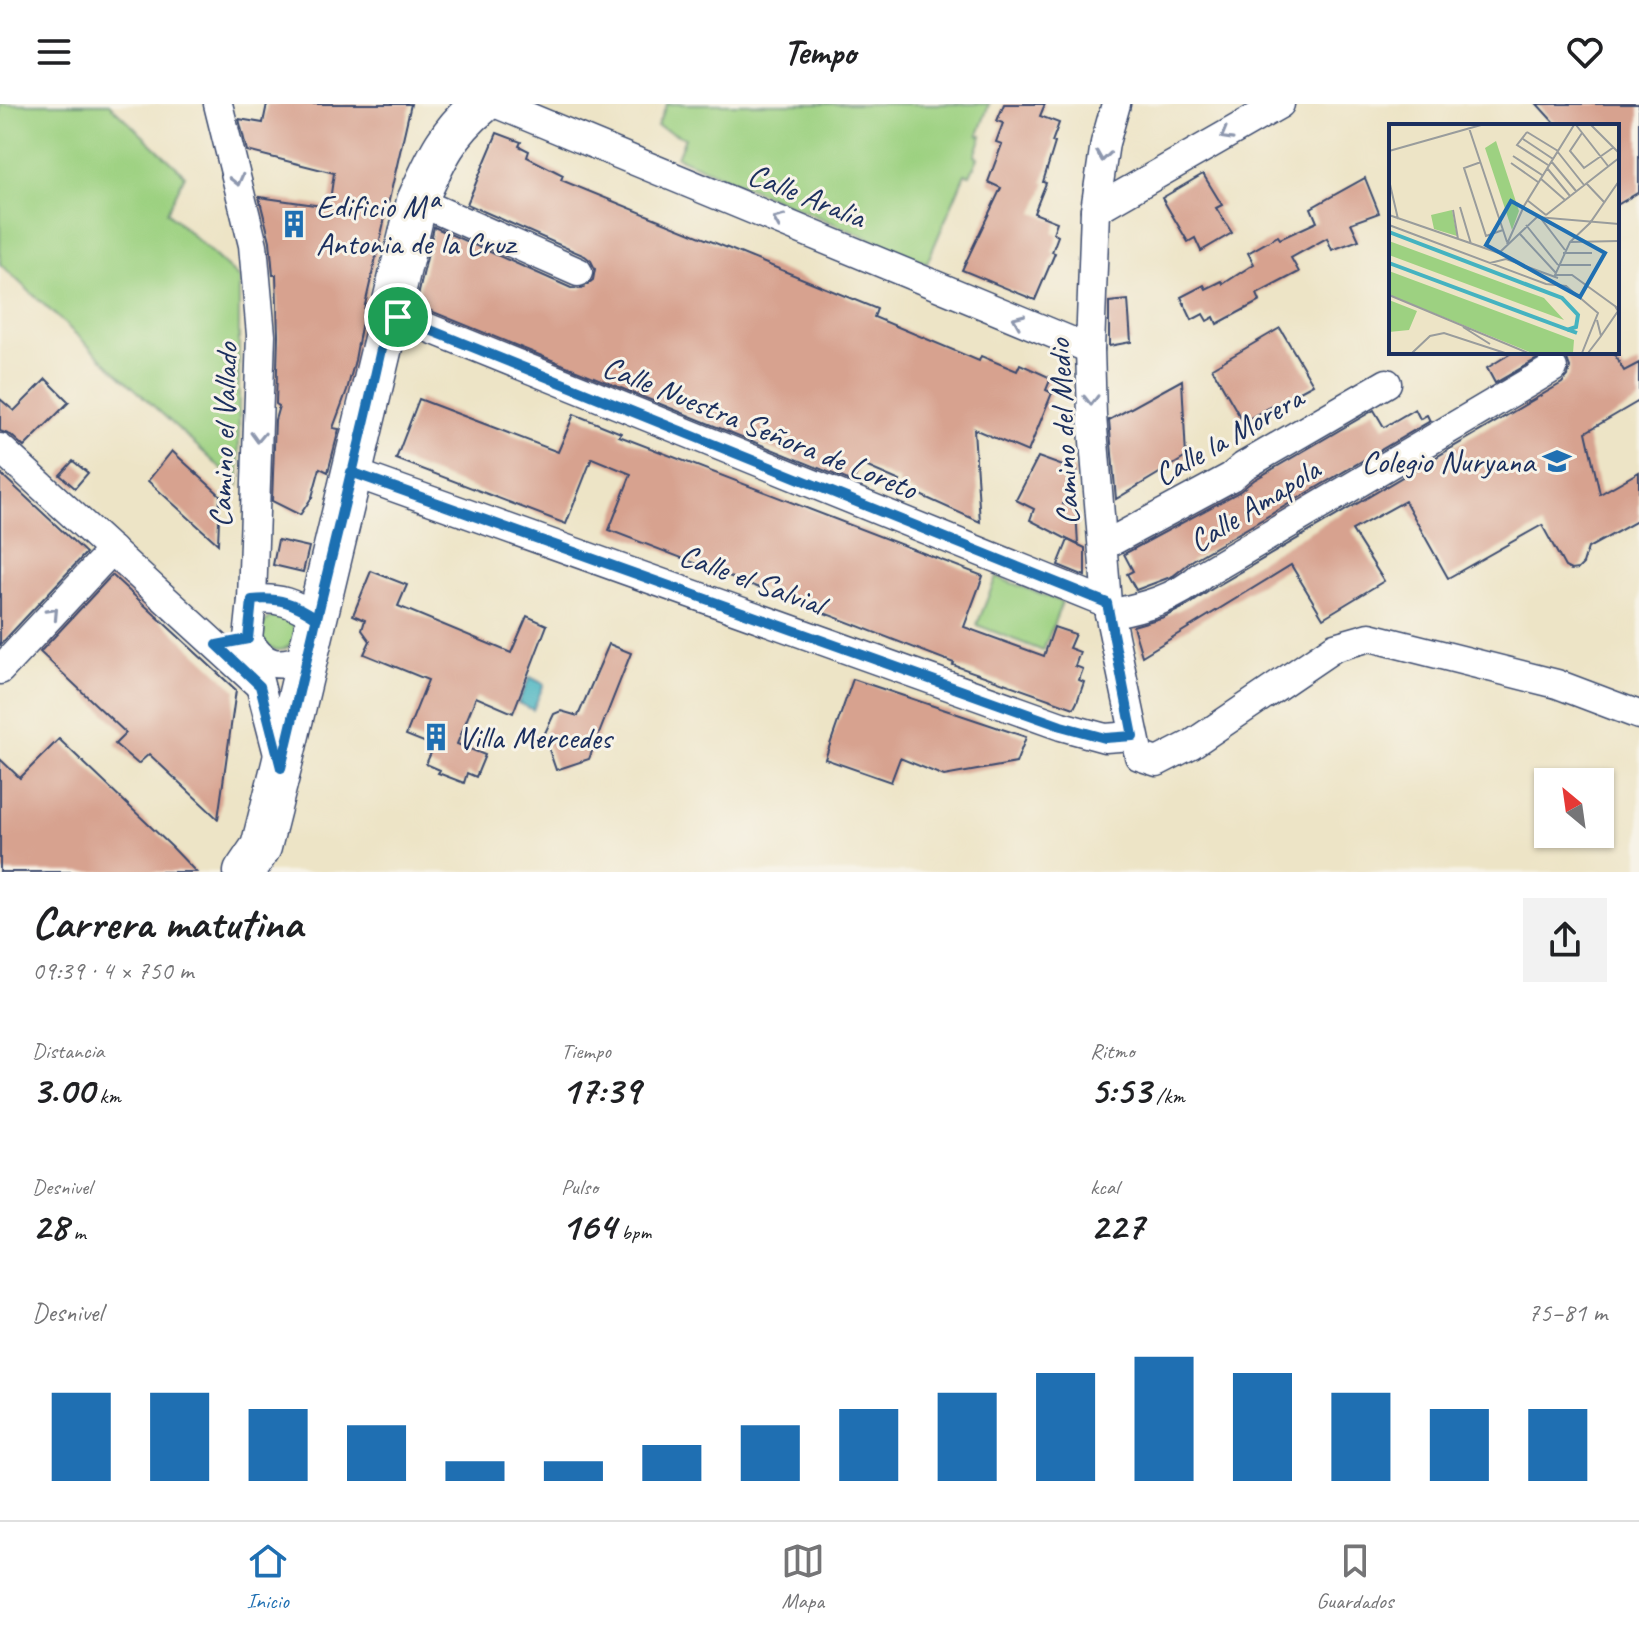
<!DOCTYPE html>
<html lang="es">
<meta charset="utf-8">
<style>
body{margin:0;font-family:Caveat,sans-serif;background:#f2f2f2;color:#202124;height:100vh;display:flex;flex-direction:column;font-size:30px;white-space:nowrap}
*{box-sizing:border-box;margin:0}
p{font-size:26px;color:#757577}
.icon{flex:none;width:44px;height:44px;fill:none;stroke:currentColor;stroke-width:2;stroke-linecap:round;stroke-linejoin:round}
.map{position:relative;height:768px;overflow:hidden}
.panel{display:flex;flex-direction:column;background:#fff;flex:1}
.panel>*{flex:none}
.needle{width:52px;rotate:331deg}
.controls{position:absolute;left:1534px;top:664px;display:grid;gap:16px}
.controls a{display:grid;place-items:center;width:80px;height:80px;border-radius:0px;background:#fff;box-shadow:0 2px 6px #0004;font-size:40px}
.pin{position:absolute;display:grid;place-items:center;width:68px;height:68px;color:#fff;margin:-34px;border:4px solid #fff;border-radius:50%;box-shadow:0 2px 8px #0007}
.round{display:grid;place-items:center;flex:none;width:84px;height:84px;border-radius:0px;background:#f2f2f2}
.head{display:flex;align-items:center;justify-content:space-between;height:136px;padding:0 32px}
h1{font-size:44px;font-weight:600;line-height:60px}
.stats{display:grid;grid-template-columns:repeat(3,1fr);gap:12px;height:136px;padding:8px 32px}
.stats div{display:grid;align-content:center}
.stats b{font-size:40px;font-weight:600}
.stats small{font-size:22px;font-weight:400}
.stats p{font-size:22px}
.chart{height:224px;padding:16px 32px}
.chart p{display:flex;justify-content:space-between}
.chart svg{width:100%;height:144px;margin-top:8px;stroke:#1f6fb2;stroke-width:6}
header{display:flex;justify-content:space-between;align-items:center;height:104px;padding:0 32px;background:#fff;font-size:36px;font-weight:600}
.menu{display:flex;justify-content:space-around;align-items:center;height:112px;border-top:2px solid #e0e0e0;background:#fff;font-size:22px;color:#757577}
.menu a{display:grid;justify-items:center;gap:4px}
.menu .selected{color:#1f6fb2}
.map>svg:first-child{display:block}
.green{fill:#9dd181;stroke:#5c8070;stroke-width:2}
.water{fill:#45b3c0;stroke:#30718f;stroke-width:2}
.building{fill:#d7a28f}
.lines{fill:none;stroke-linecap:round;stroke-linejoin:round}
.street-casing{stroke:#3a4a6e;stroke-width:31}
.secondary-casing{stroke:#3a4a6e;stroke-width:43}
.street{stroke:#fff;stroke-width:28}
.secondary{stroke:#fff;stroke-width:40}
.oneway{stroke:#8d97ae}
.route-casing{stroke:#fff;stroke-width:16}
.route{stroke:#1f6fb2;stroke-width:10}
.labels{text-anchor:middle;stroke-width:6;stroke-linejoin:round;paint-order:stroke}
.street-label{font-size:32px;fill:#1b2f5e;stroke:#f7f3e8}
.poi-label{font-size:32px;fill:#1b2f5e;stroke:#f7f3e8;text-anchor:start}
.inset-river{fill:none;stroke:#45b3c0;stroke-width:4}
.inset-road{fill:none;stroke:#999c9c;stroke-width:2}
.view{fill:#1f6fb2;fill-opacity:0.15;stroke:#1f6fb2;stroke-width:4}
.inset-edge{fill:none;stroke:#1b2f5e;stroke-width:4}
</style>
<header><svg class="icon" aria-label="menu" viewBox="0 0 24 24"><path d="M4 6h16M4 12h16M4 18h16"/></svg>Tempo<svg class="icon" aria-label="heart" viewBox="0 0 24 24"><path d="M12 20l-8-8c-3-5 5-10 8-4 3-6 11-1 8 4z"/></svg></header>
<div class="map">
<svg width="1639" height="768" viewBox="0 0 1639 768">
<rect width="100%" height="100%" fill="#f7f3e8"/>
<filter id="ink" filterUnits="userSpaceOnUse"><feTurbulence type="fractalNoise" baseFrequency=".0125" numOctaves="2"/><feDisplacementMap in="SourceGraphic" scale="16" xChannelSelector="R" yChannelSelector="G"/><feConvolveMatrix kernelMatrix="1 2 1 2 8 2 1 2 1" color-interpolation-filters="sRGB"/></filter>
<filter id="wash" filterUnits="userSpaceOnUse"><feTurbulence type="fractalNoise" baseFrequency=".006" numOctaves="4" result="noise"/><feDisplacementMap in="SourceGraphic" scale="32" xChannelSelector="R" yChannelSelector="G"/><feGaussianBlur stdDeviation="1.8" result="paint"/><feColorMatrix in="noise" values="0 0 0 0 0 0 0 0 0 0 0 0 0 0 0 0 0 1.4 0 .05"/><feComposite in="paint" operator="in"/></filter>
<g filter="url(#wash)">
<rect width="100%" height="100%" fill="#ede4c6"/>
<g class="green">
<path d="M 0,0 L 109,0 L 185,71 L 167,108 L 239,174 L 239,381 L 0,160 Z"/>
<path d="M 667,0 L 989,0 L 978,31 L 982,32 L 975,52 L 978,54 L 970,71 L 965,70 L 927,159 L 677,53 L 685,34 L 657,22 Z"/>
<path d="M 996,473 L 1062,498 L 1043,547 L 977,521 Z"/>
<circle cx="278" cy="529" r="17"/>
</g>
<path class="water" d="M 530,573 L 544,580 L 533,606 L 518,599 Z"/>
<g id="blocks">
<g class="building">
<path d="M 267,0 L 411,0 L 365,201 L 355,256 L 347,286 L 333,324 L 339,325 L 328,368 L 320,364 L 312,393 L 300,411 L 272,397 L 275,316 L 279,302 L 276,300 L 278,231 L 276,171 L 273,171 L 270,137 L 259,93 L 329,103 L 334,69 L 247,47 L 239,15 L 263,19 Z"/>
<path d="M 1004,0 L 1045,0 L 1040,12 L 1059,19 L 1052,38 L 1055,39 L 1043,78 L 1046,79 L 1034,109 L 1057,118 L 1053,129 L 1058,132 L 1052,148 L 1055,149 L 1035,196 L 962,166 L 1001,84 L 988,78 L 1002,40 L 996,38 L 1003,19 L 997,17 Z"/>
<path d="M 1537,0 L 1639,0 L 1639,88 L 1617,101 L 1617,22 L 1557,22 Z"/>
<path d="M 497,29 L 521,38 L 519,42 L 529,47 L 527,53 L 563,71 L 561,76 L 877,205 L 874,213 L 979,257 L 981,252 L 1017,267 L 1020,260 L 1051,274 L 1046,286 L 1052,289 L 1028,348 L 974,325 L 980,418 L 898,381 L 900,377 L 861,360 L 853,378 L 416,201 L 434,123 L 571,184 L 581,185 L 593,176 L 595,165 L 591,157 L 585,152 L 467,100 Z"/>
<path d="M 1203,70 L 1222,101 L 1216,104 L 1232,129 L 1201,147 L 1195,134 L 1188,138 L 1162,94 Z"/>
<path d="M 1365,74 L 1379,109 L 1351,119 L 1359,136 L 1332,146 L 1327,134 L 1291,154 L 1299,168 L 1257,190 L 1260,197 L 1217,220 L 1214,213 L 1207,217 L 1203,210 L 1192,216 L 1181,193 L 1204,181 L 1206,185 L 1222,177 L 1223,180 L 1254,160 L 1248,149 L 1278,132 L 1280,135 L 1317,118 L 1311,104 Z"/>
<path d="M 1128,196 L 1131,238 L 1109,242 L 1109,198 Z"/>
<path d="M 1280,224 L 1313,280 L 1243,318 L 1212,264 Z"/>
<path d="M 1513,248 L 1549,248 L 1495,279 L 1487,264 Z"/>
<path d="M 1557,248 L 1613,248 L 1624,267 L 1639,259 L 1639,297 L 1586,328 L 1600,390 L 1639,368 L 1639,416 L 1588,444 L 1583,460 L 1578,465 L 1571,466 L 1565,463 L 1542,421 L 1448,474 L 1405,397 L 1352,426 L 1384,477 L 1323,514 L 1291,461 L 1142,552 L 1133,522 L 1164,513 L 1189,501 L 1212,485 L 1562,279 L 1568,272 L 1570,263 L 1567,255 Z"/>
<path d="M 46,275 L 69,298 L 24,343 L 11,331 L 0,327 L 0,295 L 14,307 Z"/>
<path d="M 1182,276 L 1186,353 L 1116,395 L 1109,316 Z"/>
<path d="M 419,295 L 558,348 L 574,310 L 621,329 L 619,332 L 983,472 L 964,523 L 1044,552 L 1054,523 L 1075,530 L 1069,544 L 1080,548 L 1075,562 L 1083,565 L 1079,576 L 1084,578 L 1077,598 L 1074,604 L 953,561 L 954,559 L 609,426 L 631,370 L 592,354 L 566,420 L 396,355 Z"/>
<path d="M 1415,305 L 1420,315 L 1427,311 L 1430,317 L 1193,456 L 1173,472 L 1136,486 L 1127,470 L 1133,467 L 1124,450 L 1239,388 L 1254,376 L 1374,306 L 1384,323 Z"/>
<path d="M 172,347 L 220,391 L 218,440 L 148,377 Z"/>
<path d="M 1038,353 L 1077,367 L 1063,400 L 1076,405 L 1078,441 L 1030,416 L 1034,405 L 1016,396 Z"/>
<path d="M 73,357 L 88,369 L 75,384 L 60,371 Z"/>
<path d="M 0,369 L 86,449 L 0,541 Z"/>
<path d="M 278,436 L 309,443 L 303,468 L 273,461 Z"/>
<path d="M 1068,436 L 1085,444 L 1085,472 L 1058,461 Z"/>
<path d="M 371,467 L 407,481 L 398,502 L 511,549 L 527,512 L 547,521 L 513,609 L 476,593 L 457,640 L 485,651 L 476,673 L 467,669 L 464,679 L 438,669 L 440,666 L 426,660 L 434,642 L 406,631 L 428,576 L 364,550 L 370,537 L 362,526 L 365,516 L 353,511 Z"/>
<path d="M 112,471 L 236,586 L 218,715 L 149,650 L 138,660 L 115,640 L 126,629 L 40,548 Z"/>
<path d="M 609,540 L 631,549 L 589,655 L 556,666 L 544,631 L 554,610 L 561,607 L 578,612 Z"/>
<path d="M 853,575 L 1026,633 L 1016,659 L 944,672 L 900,654 L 891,678 L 825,655 Z"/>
<path d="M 59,635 L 172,743 L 196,768 L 0,768 L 0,655 L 20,674 Z"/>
</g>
</g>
</g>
<g filter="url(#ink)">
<use href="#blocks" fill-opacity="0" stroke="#3a4a6e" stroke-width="2"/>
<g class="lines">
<defs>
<g id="street">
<path d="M 218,0 L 253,141 L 261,231 L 252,496 L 248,535 L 280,658"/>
<path d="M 497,0 L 1090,245"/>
<path d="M 1116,0 L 1105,39 L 1095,106 L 1090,245 L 1092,312 L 1107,499 L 1139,652 L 1157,658 L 1192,640 L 1335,543 L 1370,533 L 1557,580 L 1639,611"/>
<path d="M 417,97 L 578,168"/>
<path d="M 1095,106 L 1280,0"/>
<path d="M 389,208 L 1107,499"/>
<path d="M 0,344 L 259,581"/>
<path d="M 351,368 L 1061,622 L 1105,634 L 1133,632"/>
<path d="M 1103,442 L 1231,373 L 1244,362 L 1387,279"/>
<path d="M 252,496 C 279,493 294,499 317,514"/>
<path d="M 1109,510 C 1143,503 1176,495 1202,471 L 1553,264"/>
<path d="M 248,536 C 266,564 277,563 307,554"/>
<path d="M 0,566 L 112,446"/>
</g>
<path id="secondary" d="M 244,768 L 261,743 L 281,664 L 417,97 C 435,57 447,28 482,0"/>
</defs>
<use href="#street" class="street-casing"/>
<use href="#secondary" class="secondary-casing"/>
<use href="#street" class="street"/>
<use href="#secondary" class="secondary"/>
</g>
<defs><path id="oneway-chevron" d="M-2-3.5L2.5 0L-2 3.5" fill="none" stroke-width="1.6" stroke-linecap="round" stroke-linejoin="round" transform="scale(2)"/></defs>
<g class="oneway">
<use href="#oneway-chevron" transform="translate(1226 31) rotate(150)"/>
<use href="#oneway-chevron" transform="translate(1103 52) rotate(98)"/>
<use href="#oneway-chevron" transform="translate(237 76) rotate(76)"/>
<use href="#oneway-chevron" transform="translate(778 116) rotate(-157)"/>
<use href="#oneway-chevron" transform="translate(1018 216) rotate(-157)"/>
<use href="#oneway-chevron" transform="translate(1091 296) rotate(89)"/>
<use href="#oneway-chevron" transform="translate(258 333) rotate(92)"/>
<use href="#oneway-chevron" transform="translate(53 509) rotate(-47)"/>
</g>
</g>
<g class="lines" filter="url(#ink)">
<defs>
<path id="route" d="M 398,213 L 389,208 C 368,310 341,412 317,514 C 294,499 279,493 252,496 L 248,535 L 217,541 L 260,582 L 281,664 C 304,566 328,467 351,368 L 1061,622 L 1105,634 L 1133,632 L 1107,499 L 398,213"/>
</defs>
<use href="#route" class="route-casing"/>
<use href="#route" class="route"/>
</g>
<defs>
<symbol id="building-bare" viewBox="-9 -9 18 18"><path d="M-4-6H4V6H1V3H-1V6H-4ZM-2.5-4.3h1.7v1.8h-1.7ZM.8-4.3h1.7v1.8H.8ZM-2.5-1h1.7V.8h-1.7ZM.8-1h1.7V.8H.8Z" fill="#1f6fb2" stroke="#f7f3e8" stroke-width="2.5" paint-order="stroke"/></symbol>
<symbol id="school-bare" viewBox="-9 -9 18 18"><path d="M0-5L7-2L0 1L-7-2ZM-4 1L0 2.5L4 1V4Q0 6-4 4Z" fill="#1f6fb2" stroke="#f7f3e8" stroke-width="2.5" paint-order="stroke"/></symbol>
</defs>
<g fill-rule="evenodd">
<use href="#building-bare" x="274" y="100" width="40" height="40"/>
<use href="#school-bare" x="1537" y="337" width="40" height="40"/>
<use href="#building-bare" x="416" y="613" width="40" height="40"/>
</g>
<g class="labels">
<g class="street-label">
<text transform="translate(807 91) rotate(22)" y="11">Calle Aralia</text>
<text transform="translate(760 323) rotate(22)" y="11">Calle Nuestra Señora de Loreto</text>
<text transform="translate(1063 328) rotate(-93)" y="11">Camino del Medio</text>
<text transform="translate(223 331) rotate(-88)" y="11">Camino el Vallado</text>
<text transform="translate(1228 332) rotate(-30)" y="11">Calle la Morera</text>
<text transform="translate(1254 401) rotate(-32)" y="11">Calle Amapola</text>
<text transform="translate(752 475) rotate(20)" y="11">Calle el Salvial</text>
</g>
<g class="poi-label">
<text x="316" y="113">Edificio Mª<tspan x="316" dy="37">Antonia de la Cruz</tspan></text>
<text x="1535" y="368" text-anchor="end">Colegio Nuryana</text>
<text x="458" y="644">Villa Mercedes</text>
</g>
</g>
<g transform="translate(1389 20)">
<rect width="230" height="230" fill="#ede4c6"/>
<path d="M 107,17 L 130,87 L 123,106 L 96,24 ZM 63,86 L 68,112 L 45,105 L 42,91 ZM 0,117 L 155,174 L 175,196 L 0,131 ZM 0,147 L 185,216 L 184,229 L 143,229 L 0,171 ZM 0,176 L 28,187 L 20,206 L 0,208 Z" fill="#9dd181"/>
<path class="inset-river" d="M 0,108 L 173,174 L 189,191 L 187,203 L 178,206M 0,139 L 188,209"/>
<path class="inset-road" d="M 99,1 L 131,1M 187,1 L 219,42M 202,1 L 230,29M 80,4 L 118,118M 138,8 L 128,21 L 159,41M 138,8 L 169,27M 193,9 L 181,27 L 195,44 L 225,23M 134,15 L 164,35M 0,27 L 92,1M 168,27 L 195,61M 124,32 L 153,51M 162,37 L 187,67M 92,38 L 75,44 L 97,112 L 114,106M 122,39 L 149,58M 158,44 L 181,72M 151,54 L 176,76M 0,56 L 9,95M 230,57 L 201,99 L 181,118 L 166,151 L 183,151 L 230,185M 197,59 L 216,79M 138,76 L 157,91M 71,83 L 82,120M 64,86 L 69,115M 0,91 L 110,129 L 148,93 L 230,100M 157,91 L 230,34M 150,92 L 176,126M 0,101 L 157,160 L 177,162 L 209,189 L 193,229M 137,101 L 169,141M 130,109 L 167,149M 181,118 L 230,117M 118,120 L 135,82 L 185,1M 174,129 L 203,129M 101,139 L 117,135 L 169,154M 169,141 L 202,141M 0,171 L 139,229M 74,203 L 101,220M 212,212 L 229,187 L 226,182M 23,229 L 41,212 L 55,209 L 116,229M 199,229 L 212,212 L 208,196"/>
<path class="view" d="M 122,77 L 216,129 L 191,173 L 97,121 Z"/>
<rect width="230" height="230" class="inset-edge"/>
</g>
</svg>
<div class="controls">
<a><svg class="needle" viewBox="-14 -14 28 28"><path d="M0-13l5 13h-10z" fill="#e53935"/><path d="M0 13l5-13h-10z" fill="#757577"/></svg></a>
</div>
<div class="pin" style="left:398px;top:213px;background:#1e9e55"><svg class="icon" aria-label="arrive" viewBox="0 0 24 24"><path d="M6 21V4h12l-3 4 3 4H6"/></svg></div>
</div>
<section class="panel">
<div class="head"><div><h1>Carrera matutina</h1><p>09:39 · 4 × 750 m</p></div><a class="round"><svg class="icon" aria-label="share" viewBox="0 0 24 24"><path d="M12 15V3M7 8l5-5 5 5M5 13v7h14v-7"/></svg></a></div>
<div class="stats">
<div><p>Distancia</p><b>3.00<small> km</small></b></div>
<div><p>Tiempo</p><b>17:39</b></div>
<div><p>Ritmo</p><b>5:53<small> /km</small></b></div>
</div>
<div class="stats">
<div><p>Desnivel</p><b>28<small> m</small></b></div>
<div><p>Pulso</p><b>164<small> bpm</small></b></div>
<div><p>kcal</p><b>227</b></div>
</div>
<div class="chart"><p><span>Desnivel</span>75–81 m</p>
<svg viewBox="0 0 160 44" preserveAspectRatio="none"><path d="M5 44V17M15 44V17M25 44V22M35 44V27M45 44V38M55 44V38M65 44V33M75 44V27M85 44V22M95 44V17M105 44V11M115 44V6M125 44V11M135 44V17M145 44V22M155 44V22"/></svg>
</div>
</section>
<nav class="menu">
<a class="selected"><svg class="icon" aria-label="home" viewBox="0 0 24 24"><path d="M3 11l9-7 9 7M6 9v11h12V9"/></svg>Inicio</a>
<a><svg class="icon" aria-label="map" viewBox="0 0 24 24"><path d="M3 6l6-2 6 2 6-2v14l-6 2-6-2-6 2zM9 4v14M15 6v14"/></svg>Mapa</a>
<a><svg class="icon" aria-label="saved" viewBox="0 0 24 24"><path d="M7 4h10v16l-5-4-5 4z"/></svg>Guardados</a>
</nav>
